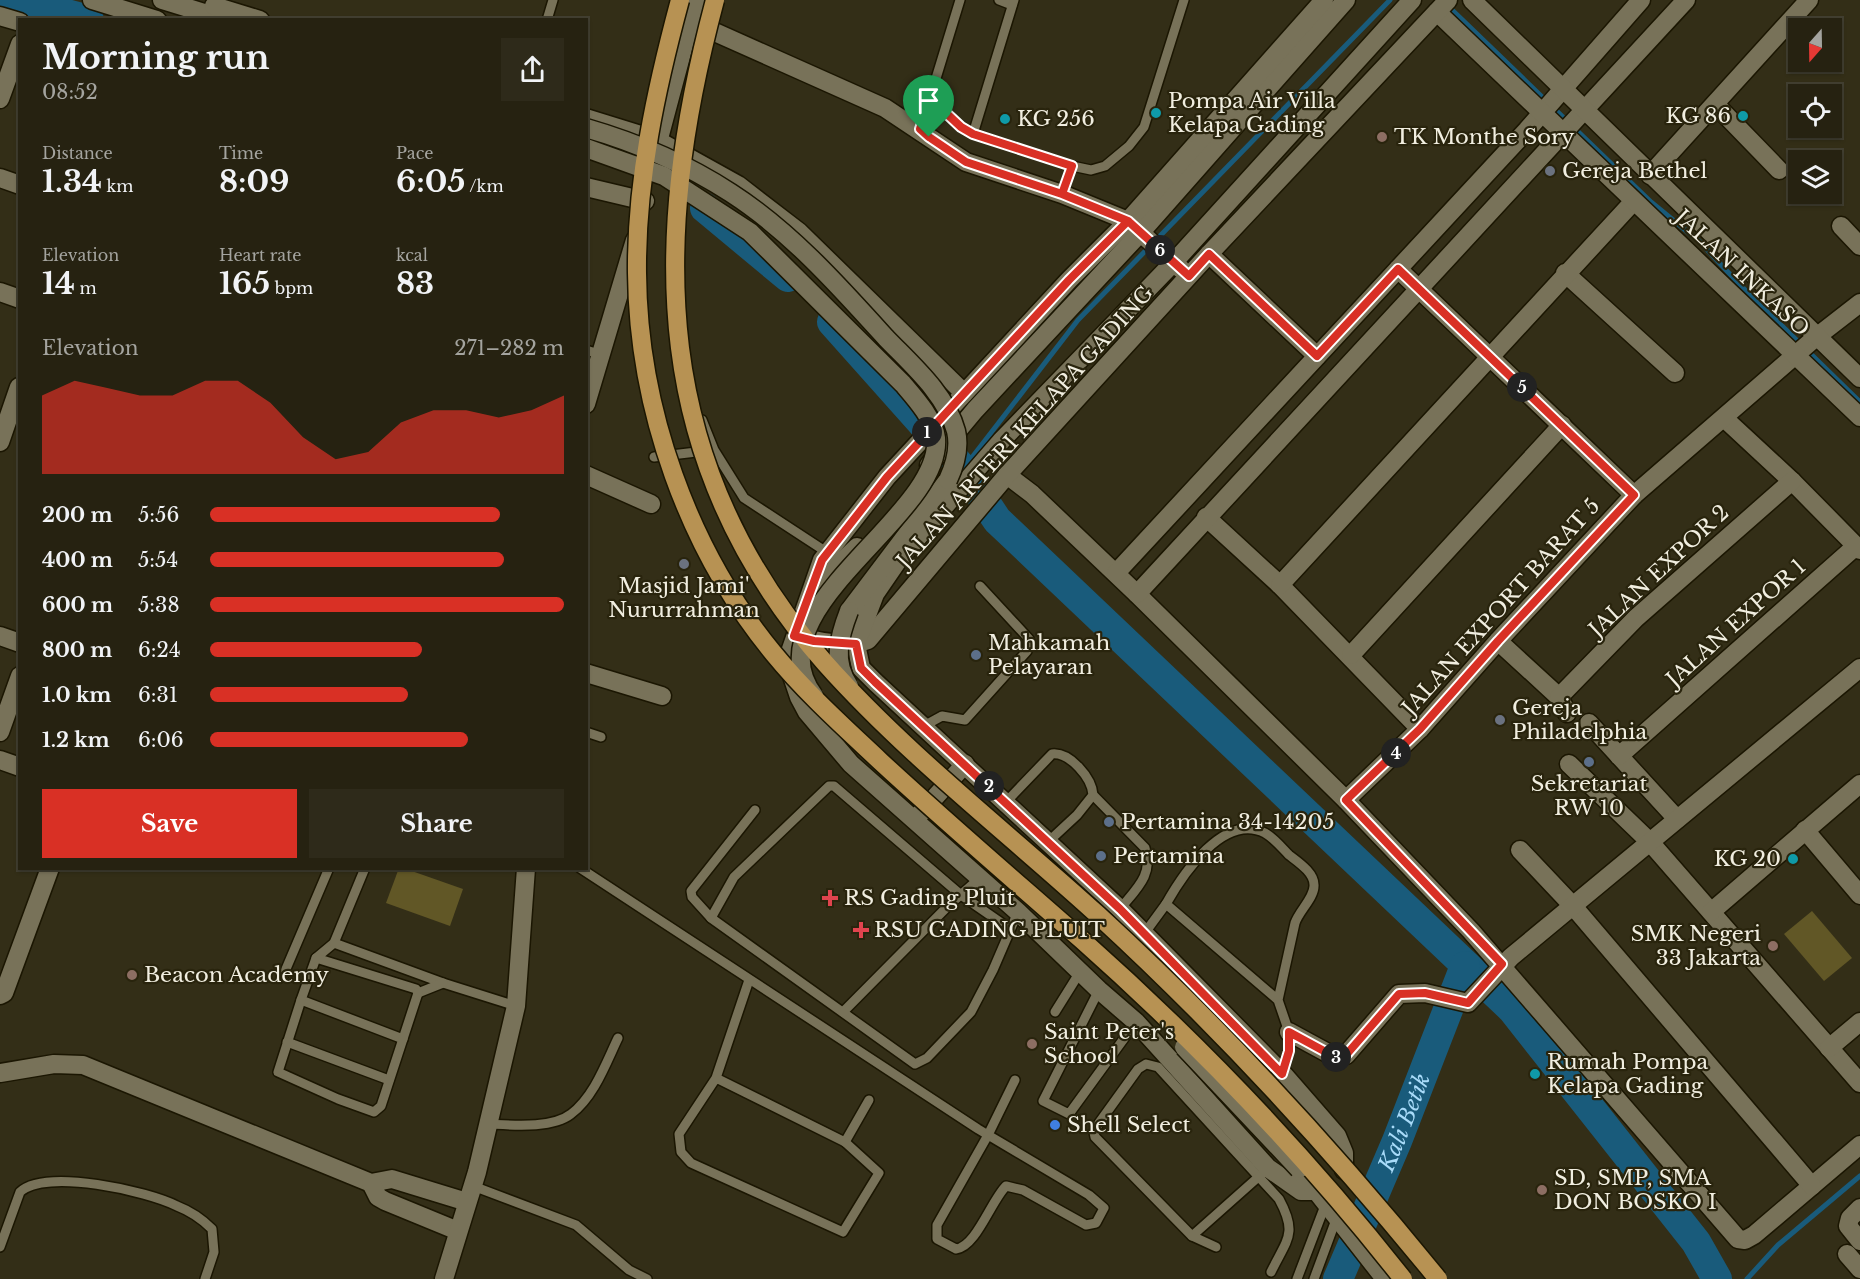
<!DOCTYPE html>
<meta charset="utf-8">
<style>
body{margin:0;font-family:"Libre Baskerville",serif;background:#2e2a1a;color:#f1f3f6;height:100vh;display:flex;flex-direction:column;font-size:22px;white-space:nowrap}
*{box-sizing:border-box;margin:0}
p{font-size:20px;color:#a4a49f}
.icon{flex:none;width:33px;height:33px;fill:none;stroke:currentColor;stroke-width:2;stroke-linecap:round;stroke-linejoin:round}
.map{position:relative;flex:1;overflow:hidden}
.details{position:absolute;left:18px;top:18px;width:570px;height:852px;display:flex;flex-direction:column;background:#262211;border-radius:0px;box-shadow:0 2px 4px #0004,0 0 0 2px #423f31}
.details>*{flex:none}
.needle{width:39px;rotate:200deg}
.controls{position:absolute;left:1788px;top:18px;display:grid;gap:12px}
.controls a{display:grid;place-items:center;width:54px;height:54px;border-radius:0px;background:#262211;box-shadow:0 2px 4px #0004,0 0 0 2px #423f31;font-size:30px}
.pin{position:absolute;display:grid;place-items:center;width:51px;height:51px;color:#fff;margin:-62px -26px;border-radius:50% 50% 50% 0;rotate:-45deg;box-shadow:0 0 6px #0007}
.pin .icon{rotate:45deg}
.km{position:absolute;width:30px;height:30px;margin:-15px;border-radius:50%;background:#222;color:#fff;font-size:16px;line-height:30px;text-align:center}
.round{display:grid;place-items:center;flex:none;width:63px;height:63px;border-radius:0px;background:#2e2a1a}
.head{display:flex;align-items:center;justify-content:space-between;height:102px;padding:0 24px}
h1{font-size:33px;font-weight:800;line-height:45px}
.metrics{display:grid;grid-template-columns:repeat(3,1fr);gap:9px;height:102px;padding:6px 24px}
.metrics div{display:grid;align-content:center}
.metrics b{font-size:30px;font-weight:800}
.metrics small{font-size:16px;font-weight:400}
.metrics p{font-size:16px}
.chart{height:168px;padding:12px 24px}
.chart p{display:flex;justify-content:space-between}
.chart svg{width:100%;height:108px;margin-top:6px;fill:#d93025;opacity:.7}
.primary-button{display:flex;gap:12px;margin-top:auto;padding:12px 24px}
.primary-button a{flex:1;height:69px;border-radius:0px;background:#d93025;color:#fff;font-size:24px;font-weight:800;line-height:69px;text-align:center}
.primary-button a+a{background:#2e2a1a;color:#f1f3f6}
ul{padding:0 24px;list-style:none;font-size:20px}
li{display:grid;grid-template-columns:96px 72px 1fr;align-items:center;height:45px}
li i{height:15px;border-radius:8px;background:#d93025}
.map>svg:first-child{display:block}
.green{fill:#615726}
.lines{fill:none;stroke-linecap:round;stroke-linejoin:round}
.stream{stroke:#195b7b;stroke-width:5}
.river{stroke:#195b7b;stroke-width:30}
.service-casing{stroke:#1b1602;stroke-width:12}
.minor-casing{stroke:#1b1602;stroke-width:21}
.tertiary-casing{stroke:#1b1602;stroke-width:21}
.secondary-casing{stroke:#1b1602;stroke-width:21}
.service{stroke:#787259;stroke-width:9}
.minor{stroke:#787259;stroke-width:18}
.tertiary{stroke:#787259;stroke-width:18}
.secondary{stroke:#787259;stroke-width:18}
.secondary-bridge-casing{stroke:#1b1602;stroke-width:21;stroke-linecap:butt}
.motorway-bridge-casing{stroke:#1b1602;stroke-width:21;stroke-linecap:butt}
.secondary-bridge{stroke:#787259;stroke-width:18}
.motorway-bridge{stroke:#b79253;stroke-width:18}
.route-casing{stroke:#fff;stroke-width:12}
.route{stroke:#d93025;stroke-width:8}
.culture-dot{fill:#0f9aa8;stroke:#29240d;stroke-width:2}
.education-dot{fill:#8d6e63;stroke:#29240d;stroke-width:2}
.worship-dot{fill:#6b7280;stroke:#29240d;stroke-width:2}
.service-dot{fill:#5c6f8a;stroke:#29240d;stroke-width:2}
.health-dot{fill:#e0444e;stroke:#29240d;stroke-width:2}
.shop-dot{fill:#3f7fe0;stroke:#29240d;stroke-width:2}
.labels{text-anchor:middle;stroke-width:4.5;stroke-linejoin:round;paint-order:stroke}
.poi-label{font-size:21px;fill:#f1eee0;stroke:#29240d;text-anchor:start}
.street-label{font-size:21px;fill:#f1eee0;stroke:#29240d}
.water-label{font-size:22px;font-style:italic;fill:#a8dbf9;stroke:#29240d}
</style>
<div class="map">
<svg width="1860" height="1279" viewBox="0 0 1860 1279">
<rect width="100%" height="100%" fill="#332e17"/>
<g class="green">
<path d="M 399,868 L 406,869 L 463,889 L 450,926 L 386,903 Z"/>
<path d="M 1812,911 L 1852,958 L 1824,981 L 1784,934 Z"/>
</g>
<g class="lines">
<g class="stream">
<path d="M 1448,6 L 1651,202 L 1700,242 L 1739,284 L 1860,402"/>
<path d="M 963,469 L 1078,320 L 1390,0"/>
<path d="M 1747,1279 L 1778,1245 L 1860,1176"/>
</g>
<g class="river">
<path d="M 14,0 L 89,20"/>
<path d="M 705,208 L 788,277"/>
<path d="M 832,322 L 963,469 L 997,520 L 1512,1009 L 1696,1242 L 1717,1279"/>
<path id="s1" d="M 1338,1279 L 1397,1141 L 1465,966"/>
</g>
<defs>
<g id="service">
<path d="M 960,0 L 930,98 L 961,127 L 973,134 L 1072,166 L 1062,194"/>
<path d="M 999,0 L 1012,5"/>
<path d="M 547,20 L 553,0"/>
<path d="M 920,130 L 930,98"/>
<path d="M 973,134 L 1014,0"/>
<path d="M 1072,166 L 1091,170 L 1105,166 L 1129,146 L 1144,127 L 1184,0"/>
<path d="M 586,350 L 599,354"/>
<path d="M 702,420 L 714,450 L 744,498 L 828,553"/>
<path d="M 654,457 L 705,451"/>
<path d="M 922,727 L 942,716 L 965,720 L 1027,651 L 1029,639 L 980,586"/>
<path d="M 586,732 L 601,737"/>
<path d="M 1093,795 L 1145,848 C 1154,875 1136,889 1120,909"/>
<path d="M 1006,802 L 1052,754 C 1070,752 1092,778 1093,795 L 1077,815 L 1049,841"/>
<path d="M 365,868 L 334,943 L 316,958 L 301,1000 L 403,1039"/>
<path d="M 580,868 L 978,1129 L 988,1135 L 1089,1195 L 1104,1208 L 1096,1223 L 1086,1225 L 1023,1190 L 1006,1186 C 991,1201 976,1247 956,1249 L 937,1239 L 937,1225 L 988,1135 L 1015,1080"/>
<path d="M 711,918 L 692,897 L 691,891 L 755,810"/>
<path d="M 1010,929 L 961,895 L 834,786 L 829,786 L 734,877 L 711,918 L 915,1064 L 927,1058 L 971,1012 L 993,970 L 1018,912"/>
<path d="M 1144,934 L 1166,904"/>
<path d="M 334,943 L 443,983 L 516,1006"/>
<path d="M 316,958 L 416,989 L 418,993"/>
<path d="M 283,976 L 329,868"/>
<path d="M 1099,990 L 1043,1101 L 1069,1114 L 1136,1022"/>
<path d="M 418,993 L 443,983"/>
<path d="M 301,1000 L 278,1072 L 338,1099 L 374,1112 L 381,1106 L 418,993"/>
<path d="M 1278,1000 L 1295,923 C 1299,911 1314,898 1314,886 C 1315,873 1298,862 1289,855 C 1282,848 1274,838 1265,833 C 1224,812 1183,874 1166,904 L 1278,1000 L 1289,1032 L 1289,1051 L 1283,1073"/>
<path d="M 843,1012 L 950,904 L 979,879"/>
<path d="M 1055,1012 L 1080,972"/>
<path d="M 287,1042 L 389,1080"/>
<path d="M 716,1078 L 845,1142 L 879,1173 L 843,1232 L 691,1163 L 681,1152 L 679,1134 L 716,1078 L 749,980"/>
<path d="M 488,1124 C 511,1125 552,1129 571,1114 C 594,1097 606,1063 618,1038"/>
<path d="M 845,1142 L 869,1100"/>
<path d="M 473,1186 L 576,1225 L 629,1270 L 647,1279"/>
<path d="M 1192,1236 L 1095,1137 L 1094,1132 L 1099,1123 L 1138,1069 L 1146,1064 L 1158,1067 L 1279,1199 C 1298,1234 1287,1239 1271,1272"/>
<path d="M 0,1247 L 20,1192 C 45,1168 148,1191 177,1206 C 190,1211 202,1219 212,1229 L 214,1252 L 205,1279"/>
<path d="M 1216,1247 L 1192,1236 L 1264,1172"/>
<path d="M 1297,1279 L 1326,1203"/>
<path d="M 1314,1279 L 1337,1217"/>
</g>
<g id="minor">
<path d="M 0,16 L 20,22"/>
<path d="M 690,21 L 885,108 L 966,162 L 1062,194 L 1128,221"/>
<path d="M 0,99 L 20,44"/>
<path d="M 1716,105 L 1779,170"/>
<path d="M 1650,175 L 1809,0"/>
<path d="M 0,178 L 20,185"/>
<path d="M 586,187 L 645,201"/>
<path d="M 1841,226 L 1860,246"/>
<path d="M 1209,254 L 1317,356"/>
<path d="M 1398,269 L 1634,495"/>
<path d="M 1565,273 L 1675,373"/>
<path d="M 0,292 L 20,299"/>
<path d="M 1725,419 L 1792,481 L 1860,550"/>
<path d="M 0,442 L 19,387"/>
<path d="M 586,475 L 651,504"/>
<path d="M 1007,475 L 1032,494 L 1137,594 L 1346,800 L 1471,931 L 1738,1239 L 1745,1240 L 1754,1235 L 1860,1145"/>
<path d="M 1206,517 L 1280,585 L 1420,729"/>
<path d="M 1116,573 L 1527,130 L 1641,0"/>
<path d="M 1280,585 L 1633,202"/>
<path d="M 1137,594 L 1686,0"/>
<path d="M 0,636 L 20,643"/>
<path d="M 1498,641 L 1559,697 L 1567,713"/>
<path d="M 1351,655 L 1562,425"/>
<path d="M 586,673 L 662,696"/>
<path d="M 1559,697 L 1636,618 L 1792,481"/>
<path d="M 1589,723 L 1677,819"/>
<path d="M 0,732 L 20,676"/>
<path d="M 1619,756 L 1856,546"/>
<path d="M 0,760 L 20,767"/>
<path d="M 1569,764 L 1650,842 L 1860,1083"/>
<path d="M 1346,800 L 1420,729 L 1498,641 L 1634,495 L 1815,338 L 1860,303"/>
<path d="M 1805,830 L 1860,895"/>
<path d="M 1520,850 L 1573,906 L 1812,1186"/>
<path d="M 1711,912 L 1860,784"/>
<path d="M 0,995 L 4,993 L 50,868"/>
<path d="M 1289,1032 L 1335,1057 L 1346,1055 L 1399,994 L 1425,993 L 1468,1003 L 1511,957 L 1860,668"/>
<path d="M 1829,1048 L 1860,1022"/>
<path d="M 0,1073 L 54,1064 L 83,1065 L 371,1183 L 392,1179 L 467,1202"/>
<path d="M 371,1183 L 378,1197 L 385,1201 L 458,1231"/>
<path d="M 1860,1208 L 1850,1218 L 1848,1226 L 1860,1241"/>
<path d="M 1847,1254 L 1860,1269"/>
</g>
<g id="tertiary">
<path d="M 1472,0 L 1860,378"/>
<path d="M 1437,12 L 1860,417"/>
<path d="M 657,140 L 738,185 L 799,232 L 964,393"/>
<path d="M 1132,225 L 1181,269"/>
<path d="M 929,465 L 975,410 L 1141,232 L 1346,0"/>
<path d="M 813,589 L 857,547"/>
<path d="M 796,636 C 818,642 846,648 868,640 L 1007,475 L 1209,254 L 1448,0"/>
<path d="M 919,815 L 965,764"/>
<path d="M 1344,1170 L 1344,1153 L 1337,1136 L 1283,1074 L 1120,909 L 875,682 L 861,668 L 856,644 L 875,594 L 899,559 L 1002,440 L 1174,262 L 1412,0"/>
<path d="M 1319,1191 L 1301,1191 L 1268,1168 L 1136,1022 L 1099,990 L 1018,912 L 851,764 L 807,712 L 799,697 L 792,676 L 790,652 L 822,560 L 887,477 L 1069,280 L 1128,221 L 1324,0"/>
</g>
<g id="secondary">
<path d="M 92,0 L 157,20"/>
<path d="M 162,0 L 227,20"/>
<path d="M 214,6 L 260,20"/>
<path d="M 586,118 L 657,140"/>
<path d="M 653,161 L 696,0"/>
<path d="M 586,404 L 635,240"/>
<path d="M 849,611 L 948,480"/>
<path d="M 1299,1169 L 1385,1279"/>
<path d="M 444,1279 L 477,1172 L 516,1006 L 526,868"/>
</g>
</defs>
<use href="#service" class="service-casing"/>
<use href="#minor" class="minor-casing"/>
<use href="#tertiary" class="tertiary-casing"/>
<use href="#secondary" class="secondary-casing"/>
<use href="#service" class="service"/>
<use href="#minor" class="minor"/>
<use href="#tertiary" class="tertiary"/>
<use href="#secondary" class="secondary"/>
<defs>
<g id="secondary-bridge">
<path d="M 586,128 C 638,143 685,163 731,193 C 790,231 839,286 886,338 C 912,365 946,394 956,431 C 960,448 955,465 948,480"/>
<path d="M 586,148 L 664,176 L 750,232 L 903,384 C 915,398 934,419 936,438 C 943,517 749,609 814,696"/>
<path d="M 849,686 C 832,661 839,637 849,611"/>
<path d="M 1184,1047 L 1299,1169"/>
</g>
<g id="motorway-bridge">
<path d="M 680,0 C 656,89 636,181 637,273 C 638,408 688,550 774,654 C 806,693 844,727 880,761 C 946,822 1015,881 1082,940 C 1198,1043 1307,1157 1403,1279"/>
<path d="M 715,0 C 650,243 650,464 825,663 C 907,755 1007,832 1098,915 C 1221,1028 1333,1150 1438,1279"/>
</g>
</defs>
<use href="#secondary-bridge" class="secondary-bridge-casing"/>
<use href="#motorway-bridge" class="motorway-bridge-casing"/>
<use href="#secondary-bridge" class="secondary-bridge"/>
<use href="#motorway-bridge" class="motorway-bridge"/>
</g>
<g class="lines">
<defs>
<path id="route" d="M 929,137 L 966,162 L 1062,194 L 1128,221 L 1069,280 L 887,477 L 822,560 L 794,636 L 814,641 L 856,644 L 861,668 L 875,682 L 1120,909 L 1282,1074 L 1289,1051 L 1289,1032 L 1335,1057 L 1346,1055 L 1399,994 L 1425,993 L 1468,1003 L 1502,964 L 1346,800 L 1420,729 L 1498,641 L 1634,495 L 1398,269 L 1317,356 L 1209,254 L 1189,276 L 1128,221 L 1062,194 L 1072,166 L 973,134 L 961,127 L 930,98 L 920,129 L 929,137"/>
</defs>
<use href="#route" class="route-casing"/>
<use href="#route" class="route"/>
</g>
<g class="culture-dot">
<circle cx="1156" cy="113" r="6"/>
<circle cx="1743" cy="116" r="6"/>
<circle cx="1005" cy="119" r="6"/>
<circle cx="1793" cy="859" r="6"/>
<circle cx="1535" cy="1074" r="6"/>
</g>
<g class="education-dot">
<circle cx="1382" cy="137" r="6"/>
<circle cx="1773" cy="946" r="6"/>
<circle cx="132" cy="975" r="6"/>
<circle cx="1032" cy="1044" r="6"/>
<circle cx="1542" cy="1190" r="6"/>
</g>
<g class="worship-dot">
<circle cx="1550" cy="171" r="6"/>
<circle cx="684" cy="564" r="6"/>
<circle cx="1500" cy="720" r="6"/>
</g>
<g class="service-dot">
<circle cx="976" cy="655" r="6"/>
<circle cx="1589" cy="762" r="6"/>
<circle cx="1109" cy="822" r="6"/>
<circle cx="1101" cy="856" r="6"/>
</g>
<g class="health-dot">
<path d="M827 889h6v6h6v6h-6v6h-6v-6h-6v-6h6z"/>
<path d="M858 921h6v6h6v6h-6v6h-6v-6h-6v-6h6z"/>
</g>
<circle class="shop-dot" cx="1055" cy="1125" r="6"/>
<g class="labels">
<g class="poi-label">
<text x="1168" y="108">Pompa Air Villa<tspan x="1168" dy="24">Kelapa Gading</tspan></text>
<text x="1731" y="123" text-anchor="end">KG 86</text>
<text x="1017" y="126">KG 256</text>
<text x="1394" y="144">TK Monthe Sory</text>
<text x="1562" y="178">Gereja Bethel</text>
<text x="684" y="593" text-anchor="middle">Masjid Jami'<tspan x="684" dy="24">Nururrahman</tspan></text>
<text x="988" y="650">Mahkamah<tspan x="988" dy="24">Pelayaran</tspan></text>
<text x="1512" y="715">Gereja<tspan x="1512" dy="24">Philadelphia</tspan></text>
<text x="1589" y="791" text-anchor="middle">Sekretariat<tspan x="1589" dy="24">RW 10</tspan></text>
<text x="1121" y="829">Pertamina 34-14205</text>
<text x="1113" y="863">Pertamina</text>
<text x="1781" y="866" text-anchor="end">KG 20</text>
<text x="844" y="905">RS Gading Pluit</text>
<text x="874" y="937">RSU GADING PLUIT</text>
<text x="1761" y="941" text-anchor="end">SMK Negeri<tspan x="1761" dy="24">33 Jakarta</tspan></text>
<text x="144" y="982">Beacon Academy</text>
<text x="1044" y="1039">Saint Peter's<tspan x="1044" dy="24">School</tspan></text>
<text x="1547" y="1069">Rumah Pompa<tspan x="1547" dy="24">Kelapa Gading</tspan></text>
<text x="1067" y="1132">Shell Select</text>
<text x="1554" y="1185">SD, SMP, SMA<tspan x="1554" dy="24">DON BOSKO I</tspan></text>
</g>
<g class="street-label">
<text transform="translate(1742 273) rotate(43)" y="7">JALAN INKASO</text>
<text transform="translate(1025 427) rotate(-48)" y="7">JALAN ARTERI KELAPA GADING</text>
<text transform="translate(1659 571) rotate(-43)" y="7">JALAN EXPOR 2</text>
<text transform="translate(1501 607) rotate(-48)" y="7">JALAN EXPORT BARAT 5</text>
<text transform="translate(1736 623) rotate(-42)" y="7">JALAN EXPOR 1</text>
</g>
<g class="water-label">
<text dy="8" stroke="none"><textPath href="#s1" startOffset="170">Kali Betik</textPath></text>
</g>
</g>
</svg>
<div class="controls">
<a><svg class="needle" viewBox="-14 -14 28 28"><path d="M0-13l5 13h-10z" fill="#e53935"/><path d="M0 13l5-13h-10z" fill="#a4a49f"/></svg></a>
<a><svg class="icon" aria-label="locate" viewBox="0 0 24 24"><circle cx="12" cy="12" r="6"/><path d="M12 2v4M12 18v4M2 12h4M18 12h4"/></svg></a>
<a><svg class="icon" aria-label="layers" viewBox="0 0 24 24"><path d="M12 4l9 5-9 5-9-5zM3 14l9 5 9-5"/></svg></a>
</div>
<div class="pin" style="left:929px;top:137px;background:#1e9e55"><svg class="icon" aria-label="arrive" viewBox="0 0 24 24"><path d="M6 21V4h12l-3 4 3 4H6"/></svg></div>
<b class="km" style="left:927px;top:432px">1</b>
<b class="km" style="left:989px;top:786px">2</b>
<b class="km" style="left:1336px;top:1057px">3</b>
<b class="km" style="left:1396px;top:753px">4</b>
<b class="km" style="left:1522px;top:387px">5</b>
<b class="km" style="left:1160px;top:250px">6</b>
<section class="details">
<div class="head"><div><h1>Morning run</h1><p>08:52</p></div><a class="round"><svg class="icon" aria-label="share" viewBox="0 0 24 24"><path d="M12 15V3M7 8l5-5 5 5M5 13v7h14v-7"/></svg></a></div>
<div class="metrics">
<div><p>Distance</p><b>1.34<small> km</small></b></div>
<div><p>Time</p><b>8:09</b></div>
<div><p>Pace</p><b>6:05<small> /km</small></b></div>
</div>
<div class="metrics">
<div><p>Elevation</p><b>14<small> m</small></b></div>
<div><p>Heart rate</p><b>165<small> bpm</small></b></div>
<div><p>kcal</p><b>83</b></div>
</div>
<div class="chart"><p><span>Elevation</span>271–282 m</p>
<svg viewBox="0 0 160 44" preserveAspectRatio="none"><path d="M0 44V12L10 6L20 9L30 12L40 12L50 6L60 6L70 15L80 29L90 38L100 35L110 23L120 18L130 18L140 21L150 18L160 12V44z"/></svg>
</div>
<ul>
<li><b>200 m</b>5:56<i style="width:82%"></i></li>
<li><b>400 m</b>5:54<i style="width:83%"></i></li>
<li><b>600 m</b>5:38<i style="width:100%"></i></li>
<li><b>800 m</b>6:24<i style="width:60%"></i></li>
<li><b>1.0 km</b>6:31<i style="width:56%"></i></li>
<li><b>1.2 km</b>6:06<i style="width:73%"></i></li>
</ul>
<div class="primary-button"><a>Save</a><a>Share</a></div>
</section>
</div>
